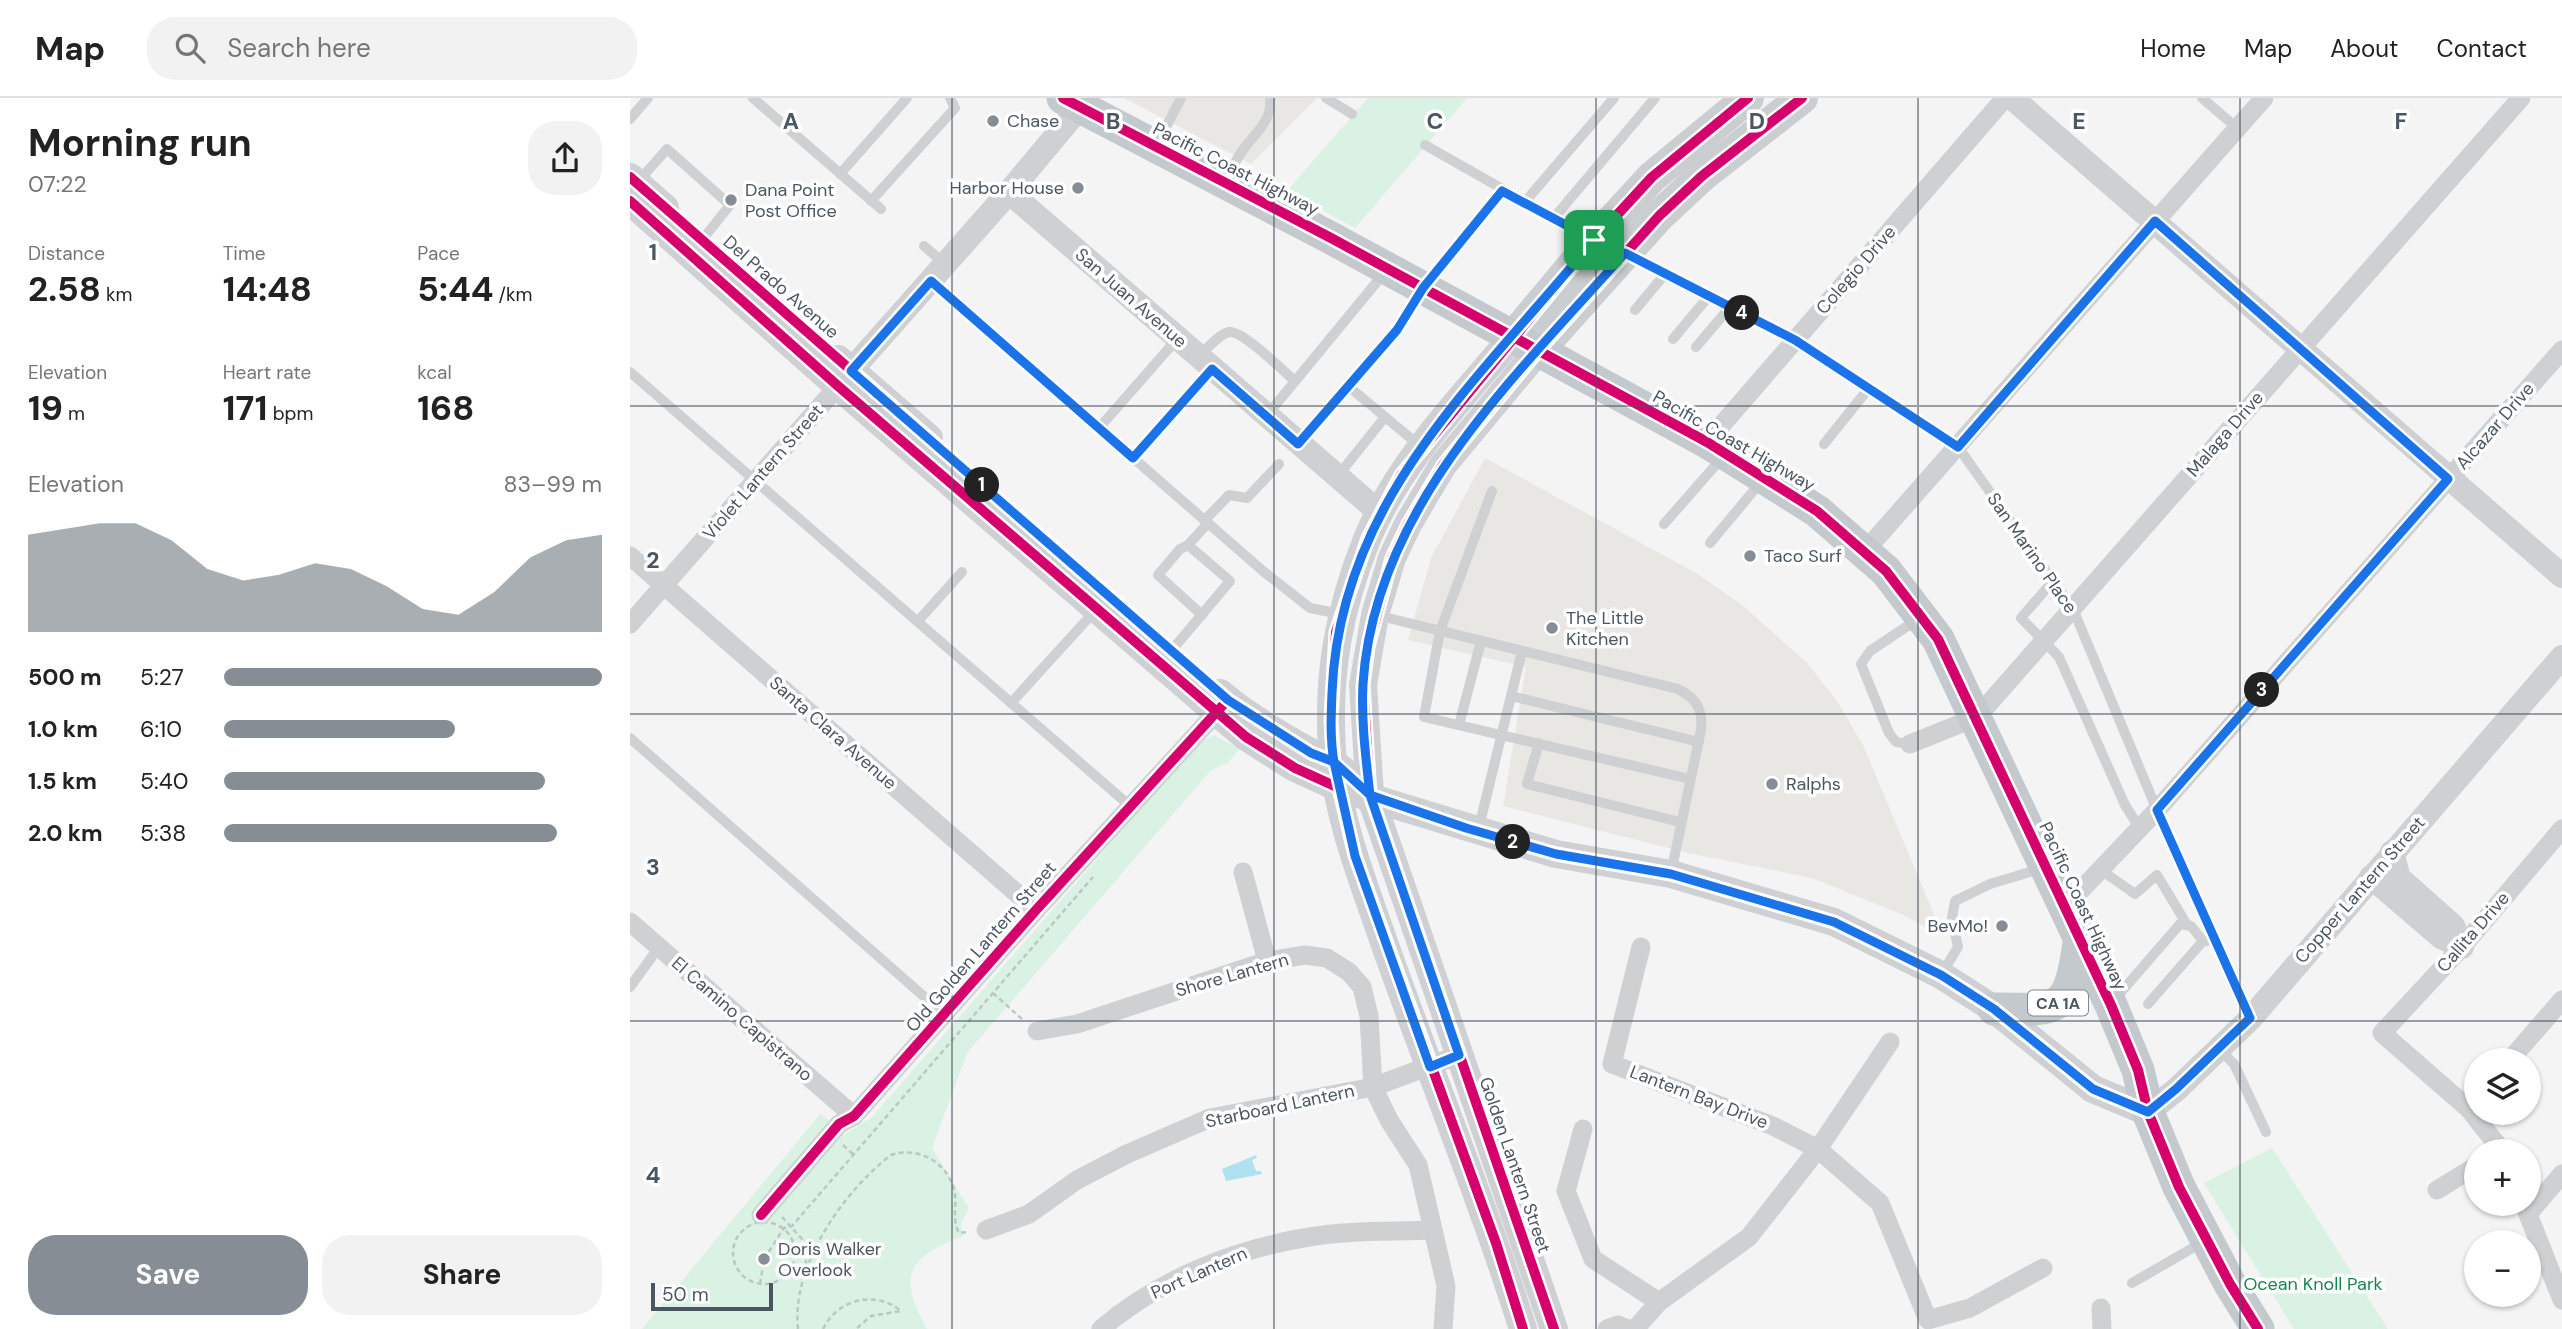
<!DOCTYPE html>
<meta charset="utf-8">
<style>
body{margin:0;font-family:"DM Sans",sans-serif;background:#f2f2f2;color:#222;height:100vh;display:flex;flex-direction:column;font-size:26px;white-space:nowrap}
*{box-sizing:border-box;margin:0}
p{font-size:23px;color:#767676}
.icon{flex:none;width:38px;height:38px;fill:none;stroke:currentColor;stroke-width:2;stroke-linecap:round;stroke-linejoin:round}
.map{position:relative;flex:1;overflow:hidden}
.panel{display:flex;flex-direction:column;background:#fff;width:630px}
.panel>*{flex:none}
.buttons{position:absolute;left:1834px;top:950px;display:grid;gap:14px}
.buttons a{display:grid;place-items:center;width:77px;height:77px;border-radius:50%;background:#fff;box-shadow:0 2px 5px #0004;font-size:35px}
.scale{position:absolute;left:21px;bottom:18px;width:122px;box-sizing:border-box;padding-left:7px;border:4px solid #4a5661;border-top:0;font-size:19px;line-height:24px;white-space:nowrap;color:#4a5661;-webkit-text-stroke:5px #fff;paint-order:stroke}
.pin{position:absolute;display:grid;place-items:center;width:60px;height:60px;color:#fff;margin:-30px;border-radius:14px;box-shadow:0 4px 10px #0006}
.km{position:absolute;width:35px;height:35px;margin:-18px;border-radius:50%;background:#222;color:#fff;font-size:19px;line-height:35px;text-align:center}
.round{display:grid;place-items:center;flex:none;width:74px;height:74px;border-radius:28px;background:#f2f2f2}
.headline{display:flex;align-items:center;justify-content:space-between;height:119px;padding:0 28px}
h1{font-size:38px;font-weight:700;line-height:52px}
.figures{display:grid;grid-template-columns:repeat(3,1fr);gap:10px;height:119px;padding:7px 28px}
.figures div{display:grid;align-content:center}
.figures b{font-size:35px;font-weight:700}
.figures small{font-size:19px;font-weight:400}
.figures p{font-size:19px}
.chart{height:196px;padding:14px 28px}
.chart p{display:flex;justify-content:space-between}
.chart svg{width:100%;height:126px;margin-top:7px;fill:#868d94;opacity:.7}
.primary-button{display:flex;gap:14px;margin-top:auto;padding:14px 28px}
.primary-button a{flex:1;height:80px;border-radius:28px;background:#868d94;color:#fff;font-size:28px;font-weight:700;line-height:80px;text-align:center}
.primary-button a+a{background:#f2f2f2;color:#222}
ul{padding:0 28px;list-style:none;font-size:23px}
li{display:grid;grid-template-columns:112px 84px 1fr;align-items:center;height:52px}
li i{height:18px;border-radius:9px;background:#868d94}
header{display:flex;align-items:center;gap:42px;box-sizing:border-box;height:98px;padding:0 35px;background:#fff;border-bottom:2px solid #e0e0e0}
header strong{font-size:33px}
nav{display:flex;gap:38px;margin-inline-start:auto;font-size:24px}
.search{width:490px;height:63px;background:#f2f2f2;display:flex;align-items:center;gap:18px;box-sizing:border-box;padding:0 24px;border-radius:28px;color:#767676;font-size:26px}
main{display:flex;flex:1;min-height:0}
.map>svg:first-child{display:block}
.commercial{fill:#e8e7e3}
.green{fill:#d9f2e3}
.water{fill:#aee2f0}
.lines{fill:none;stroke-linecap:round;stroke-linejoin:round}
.path{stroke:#bcc7c4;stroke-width:2.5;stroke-dasharray:5 3.5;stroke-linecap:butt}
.service{stroke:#ced0d2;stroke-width:10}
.minor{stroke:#ced0d2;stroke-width:19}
.tertiary{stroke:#ced0d2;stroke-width:24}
.secondary{stroke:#ced0d4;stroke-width:28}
.primary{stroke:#caced1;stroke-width:32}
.trunk{stroke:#c4c9cd;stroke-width:33}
.cycleway-casing{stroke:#fff;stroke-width:15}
.cycleway{stroke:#d6006c;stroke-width:10}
.route-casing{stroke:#fff;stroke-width:14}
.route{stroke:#1a73e8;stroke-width:9}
.grid{fill:none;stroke:#4a5661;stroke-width:2;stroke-opacity:0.55}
.poi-dot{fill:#868d94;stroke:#fff;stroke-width:2.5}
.labels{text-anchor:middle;stroke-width:7;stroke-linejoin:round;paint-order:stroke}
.shield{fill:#fff;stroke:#808990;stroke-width:2}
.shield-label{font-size:16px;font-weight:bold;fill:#4a5661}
.poi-label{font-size:18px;fill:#4a5661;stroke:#fff;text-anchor:start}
.street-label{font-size:18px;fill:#4a5661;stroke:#fff}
.park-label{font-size:18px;fill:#17864f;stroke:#fff}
.grid-label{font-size:23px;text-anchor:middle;font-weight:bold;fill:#4a5661;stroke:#fff;stroke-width:7;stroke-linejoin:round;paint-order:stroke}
</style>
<header>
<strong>Map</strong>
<div class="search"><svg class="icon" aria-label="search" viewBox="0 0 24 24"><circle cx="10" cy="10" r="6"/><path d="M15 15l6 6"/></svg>Search here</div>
<nav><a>Home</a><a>Map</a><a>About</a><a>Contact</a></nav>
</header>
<main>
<section class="panel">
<div class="headline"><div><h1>Morning run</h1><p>07:22</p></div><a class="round"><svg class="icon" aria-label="share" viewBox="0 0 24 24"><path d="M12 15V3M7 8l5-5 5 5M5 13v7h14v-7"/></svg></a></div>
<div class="figures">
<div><p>Distance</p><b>2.58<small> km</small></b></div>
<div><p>Time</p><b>14:48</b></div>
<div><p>Pace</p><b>5:44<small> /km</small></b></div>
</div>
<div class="figures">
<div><p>Elevation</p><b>19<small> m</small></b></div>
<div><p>Heart rate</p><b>171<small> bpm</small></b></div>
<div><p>kcal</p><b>168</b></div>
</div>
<div class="chart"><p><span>Elevation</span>83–99 m</p>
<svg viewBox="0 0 160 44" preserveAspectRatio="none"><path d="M0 44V10L10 8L20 6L30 6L40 12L50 22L60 26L70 24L80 20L90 22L100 28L110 36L120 38L130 30L140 18L150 12L160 10V44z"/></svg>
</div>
<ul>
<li><b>500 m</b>5:27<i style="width:100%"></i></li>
<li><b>1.0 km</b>6:10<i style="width:61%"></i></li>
<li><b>1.5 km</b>5:40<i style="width:85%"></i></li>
<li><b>2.0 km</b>5:38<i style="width:88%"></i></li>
</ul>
<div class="primary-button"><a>Save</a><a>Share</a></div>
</section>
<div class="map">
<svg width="1932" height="1231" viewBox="0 0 1932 1231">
<rect width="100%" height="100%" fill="#f4f4f4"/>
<g class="commercial">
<path d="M 494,0 L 687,0 L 621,66 Z"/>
<path d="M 855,360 L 1066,475 L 1111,506 L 1177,565 L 1207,603 L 1233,647 L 1308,826 L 1303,833 L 1273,817 L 1182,780 L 1058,755 L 873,708 L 896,569 L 778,542 L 801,460 Z"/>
</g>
<g class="green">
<path d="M 738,0 L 837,0 L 725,130 L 657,93 Z"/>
<path d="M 584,637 L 609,651 L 598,665 L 581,672 L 337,955 L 302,1050 L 339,1110 L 331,1126 L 333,1138 C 279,1159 266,1176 297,1231 L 12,1231 L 191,1015 L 214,1037 L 242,1019 L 567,646 Z"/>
<path d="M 1642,1050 L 1758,1231 L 1664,1231 L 1574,1085 Z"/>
</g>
<path class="water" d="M 626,1057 L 627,1060 L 622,1062 L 626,1073 L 631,1073 L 632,1076 L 596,1083 L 592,1071 Z"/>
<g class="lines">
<g class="path">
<path d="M 363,895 L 394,923"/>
<path d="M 213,1047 L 224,1057"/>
<path d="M 152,1119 L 172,1141 L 177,1170"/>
<circle cx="134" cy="1155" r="31"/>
<path d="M 130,1186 L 134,1161 L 154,1130 L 162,1128 L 463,779"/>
<path d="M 168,1231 C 161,1168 213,1094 261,1057 C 287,1048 316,1063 324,1091 C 328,1106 321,1120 329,1135 L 339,1134"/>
<path d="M 193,1231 C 207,1202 244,1191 271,1213 L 241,1218 L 226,1231"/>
</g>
<g class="service">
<path d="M 123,0 L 251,111"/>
<path d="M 696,0 L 722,16"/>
<path d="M 1572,0 L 1607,30"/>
<path d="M 0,21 L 18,0"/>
<path d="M 529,43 L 551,0"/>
<path d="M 795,47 L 959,140"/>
<path d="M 210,76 L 277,0"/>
<path d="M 597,81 C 601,72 605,63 611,55 C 622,37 643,24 640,0"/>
<path d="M 7,85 L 37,51 L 100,107 L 72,142"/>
<path d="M 241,103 L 325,10 L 320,0"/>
<path d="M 894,105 L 984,0"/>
<path d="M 923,121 L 1025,0"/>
<path d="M 294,148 L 315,166"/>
<path d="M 999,157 L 1165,242 L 1328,349 L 1443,511 L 1527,712 L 1620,918"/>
<path d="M 301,184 L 633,473 L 680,510 L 710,516"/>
<path d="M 1005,212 L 1035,176"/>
<path d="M 1043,241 L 1079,198"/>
<path d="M 1066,249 L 1100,209"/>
<path d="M 569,258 C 577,251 589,236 599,234 C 613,232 653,273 665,283"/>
<path d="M 0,274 L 500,708"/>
<path d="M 718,288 L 790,348"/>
<path d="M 638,316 L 755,174"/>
<path d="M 469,330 L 547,241"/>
<path d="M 668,346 L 767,232 L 793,190 L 872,93"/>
<path d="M 1194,346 L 1239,290"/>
<path d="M 503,360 L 582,271"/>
<path d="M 707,379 L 755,319"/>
<path d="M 862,393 L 810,533 L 794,619 L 1060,681"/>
<path d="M 575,422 L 599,397 L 617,400 L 649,366"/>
<path d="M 1034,426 L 1091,361"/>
<path d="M 1080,445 L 1130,385"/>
<path d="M 558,447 L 550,451 L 528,477 L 572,517"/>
<path d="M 1423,483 L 1391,520 L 1429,559 L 1495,707 L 1510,731"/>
<path d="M 746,517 L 1048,591 C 1067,601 1073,611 1071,632 L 1041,775"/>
<path d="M 288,523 L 332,474"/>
<path d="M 542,552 L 600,483 L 558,447 L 578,425"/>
<path d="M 881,598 L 1069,644"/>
<path d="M 381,605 L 464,514"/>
<path d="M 829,627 L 851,543"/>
<path d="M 0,640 L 315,917"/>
<path d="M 909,645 L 897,686 L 1050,724"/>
<path d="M 1280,646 L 1266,644 L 1259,635 L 1231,566 L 1240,553 L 1288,521"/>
<path d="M 849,729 L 892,553"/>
<path d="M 1471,772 L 1505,796 L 1527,777 L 1556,825"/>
<path d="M 1311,877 L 1328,849 L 1322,820 L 1325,803 L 1360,786 L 1410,771"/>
<path d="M 0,889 L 29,849"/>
<path d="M 1485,901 L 1550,826 L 1561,828 L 1573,843"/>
<path d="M 1518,906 L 1573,843 L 1577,843"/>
<path d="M 1590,952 L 1604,966 L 1636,1034"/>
<path d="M 1502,1185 L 1573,1144"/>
</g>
<g class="minor">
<path d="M 1077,344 L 1375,0"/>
<path d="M 1235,453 L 1634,0"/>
<path d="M 0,458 L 406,812"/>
<path d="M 0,526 L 208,288"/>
<path d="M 1280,646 L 1347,619 L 1891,0"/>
<path d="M 613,774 L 637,863"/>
<path d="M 1433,811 L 1527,712 L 1932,252"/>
<path d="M 0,824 L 224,1018"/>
<path d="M 1011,849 L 982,966 L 1143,1028 L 1188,1051 L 1250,1105 L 1298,1222 L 1340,1210 L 1413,1170"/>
<path d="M 407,933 L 447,926 L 637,863 L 675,857 L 697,860 L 719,874 L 732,889 L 739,918 L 743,989 L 759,1022 L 788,1067 L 816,1188 L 813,1231"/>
<path d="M 1880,962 L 1932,902"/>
<path d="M 953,1031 L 936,1093 L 963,1161 L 1029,1204"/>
<path d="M 1873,1054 L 1839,1011 L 1752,935 L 1832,849 L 1932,731"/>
<path d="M 1807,1092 L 1846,1068"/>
<path d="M 1894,1106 L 1932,1202"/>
<path d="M 1898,1116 L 1932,1076"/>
<path d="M 131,1117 L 209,1026 L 224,1018 L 406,812 L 595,605"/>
<path d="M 356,1132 L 399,1116 L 447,1082 L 497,1056 L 580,1020 L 743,989 L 829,957"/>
<path d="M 1471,1210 L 1472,1231"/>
<path d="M 471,1231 C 529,1181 605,1151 679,1139 C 719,1132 762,1134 803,1132"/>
<path d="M 977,1231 L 988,1227 L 998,1231"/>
<path d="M 1005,1231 L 1029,1204 L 1119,1139 L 1188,1051 L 1260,944"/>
</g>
<g class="tertiary">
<path d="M 1382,0 L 1932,478"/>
<path d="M 379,94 L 750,415"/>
<path d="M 209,286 L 379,94 L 450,9"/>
<path d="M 1741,779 L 1811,839 L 1832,849 L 1823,828 L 1769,780 L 1762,754"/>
<path d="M 1518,1014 L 1547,991 L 1621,920 L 1932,559"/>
</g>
<g class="secondary">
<path d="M 0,79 L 35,110"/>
<path d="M 0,103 L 208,288 L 586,614 L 616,639 L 665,670 L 709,690 L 926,756 L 1041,776 L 1204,824 L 1311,877 L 1364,911 L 1463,991 L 1518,1014"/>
<path d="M 882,240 C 829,303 769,364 737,441 C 709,511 697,576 702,652 C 707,720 734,786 756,850 C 801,977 852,1102 893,1231"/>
<path d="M 907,254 L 813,367 L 778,426 L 762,460 L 745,517 L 733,587 L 740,697 L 924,1231"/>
<path d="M 208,261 L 299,340"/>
<path d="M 590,595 C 616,617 648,636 677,652 C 691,660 703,663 715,674"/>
</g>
<g class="primary">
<path d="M 882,240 L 964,142 L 1022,79 L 1118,0"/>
<path d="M 907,254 L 1029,118 L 1072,78 L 1172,0"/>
</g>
<g class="trunk">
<path d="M 433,0 L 701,140 L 1077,344 L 1187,413 L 1256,473 L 1308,541 L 1481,907 L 1508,972 L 1518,1014 L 1549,1089 L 1600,1186 L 1628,1231"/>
<path d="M 1364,911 C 1430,912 1439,915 1449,845"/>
</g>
<defs>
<g id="cycleway">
<path d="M 433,0 L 701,140 L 1077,344 L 1187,413 L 1256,473 L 1308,541 L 1481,907 L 1508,972 L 1518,1014 L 1549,1089 L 1600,1186 L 1628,1231"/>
<path d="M 0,79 L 598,602 L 681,655 L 704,664"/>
<path d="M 0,103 L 208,288 L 616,639 L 665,670 L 709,690 L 725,758 L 866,1145 L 893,1231"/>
<path d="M 704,664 L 701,623 L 706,534 L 738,440 L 771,377 L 964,142 L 1022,79 L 1118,0"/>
<path d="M 740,697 L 836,730 L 926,756 L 1041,776 L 1204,824 L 1311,877 L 1364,911 L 1463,991 L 1518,1014"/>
<path d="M 131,1117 L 209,1026 L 224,1018 L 406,812 L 593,607"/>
<path d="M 924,1231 L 740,697 L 733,587 L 738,549 L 762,460 L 778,426 L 813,367 L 907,254 L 1029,118 L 1072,78 L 1172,0"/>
</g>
</defs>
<use href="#cycleway" class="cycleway-casing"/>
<use href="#cycleway" class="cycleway"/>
</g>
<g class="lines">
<defs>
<path id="route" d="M 964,142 L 872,93 L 793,190 L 767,232 L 668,346 L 582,271 L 503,360 L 301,183 L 221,273 L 598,602 L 681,655 L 704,664 L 725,758 L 800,969 L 829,957 L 740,697 L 836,730 L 926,756 L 1041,776 L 1204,824 L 1311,877 L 1364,911 L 1463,991 L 1518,1014 L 1546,991 L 1620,920 L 1527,712 L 1818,381 L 1525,123 L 1328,349 L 1165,242 L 995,155 C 885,279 744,410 733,586 C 731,623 736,661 740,697 L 704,664 C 700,641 701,618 702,595 C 709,402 849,282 964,142"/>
</defs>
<use href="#route" class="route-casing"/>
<use href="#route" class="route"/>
</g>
<path class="grid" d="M 322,0 L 322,1231M 644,0 L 644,1231M 966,0 L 966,1231M 1288,0 L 1288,1231M 1610,0 L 1610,1231M 0,308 L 1932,308M 0,616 L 1932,616M 0,923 L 1932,923"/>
<g class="poi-dot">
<circle cx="363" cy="23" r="7"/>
<circle cx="448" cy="90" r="7"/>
<circle cx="101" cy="102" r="7"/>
<circle cx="1120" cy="458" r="7"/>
<circle cx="922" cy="530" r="7"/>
<circle cx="1142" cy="686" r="7"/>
<circle cx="1372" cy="828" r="7"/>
<circle cx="134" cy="1161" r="7"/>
</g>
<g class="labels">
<rect class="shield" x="1398" y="892.5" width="60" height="25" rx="5"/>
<g class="shield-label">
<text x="1428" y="911">CA 1A</text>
</g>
<g class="poi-label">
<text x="377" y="29">Chase</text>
<text x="434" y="96" text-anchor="end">Harbor House</text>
<text x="115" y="98">Dana Point<tspan x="115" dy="21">Post Office</tspan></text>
<text x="1134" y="464">Taco Surf</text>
<text x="936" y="526">The Little<tspan x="936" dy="21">Kitchen</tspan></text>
<text x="1156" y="692">Ralphs</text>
<text x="1358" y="834" text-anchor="end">BevMo!</text>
<text x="148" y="1157">Doris Walker<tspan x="148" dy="21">Overlook</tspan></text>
</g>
<g class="street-label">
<text transform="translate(606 71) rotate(27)" y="6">Pacific Coast Highway</text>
<text transform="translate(1226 172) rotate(-49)" y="6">Colegio Drive</text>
<text transform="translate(151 189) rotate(41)" y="6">Del Prado Avenue</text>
<text transform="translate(501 200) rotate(41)" y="6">San Juan Avenue</text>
<text transform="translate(1865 328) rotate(-49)" y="6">Alcazar Drive</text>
<text transform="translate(1595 336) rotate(-49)" y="6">Malaga Drive</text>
<text transform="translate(1104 343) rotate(30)" y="6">Pacific Coast Highway</text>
<text transform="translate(133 374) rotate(-49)" y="6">Violet Lantern Street</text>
<text transform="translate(1402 455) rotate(55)" y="6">San Marino Place</text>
<text transform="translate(203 635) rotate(41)" y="6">Santa Clara Avenue</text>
<text transform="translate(1730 792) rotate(-49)" y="6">Copper Lantern Street</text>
<text transform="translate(1453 808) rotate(65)" y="6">Pacific Coast Highway</text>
<text transform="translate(1843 834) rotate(-49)" y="6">Callita Drive</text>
<text transform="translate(351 849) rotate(-49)" y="6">Old Golden Lantern Street</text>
<text transform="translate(602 877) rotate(-16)" y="6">Shore Lantern</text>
<text transform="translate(112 921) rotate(41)" y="6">El Camino Capistrano</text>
<text transform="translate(1069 999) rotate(21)" y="6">Lantern Bay Drive</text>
<text transform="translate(650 1008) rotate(-12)" y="6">Starboard Lantern</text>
<text transform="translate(885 1067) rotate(71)" y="6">Golden Lantern Street</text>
<text transform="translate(569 1175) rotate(-24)" y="6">Port Lantern</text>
</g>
<g class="park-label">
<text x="1683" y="1192">Ocean Knoll Park</text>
</g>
</g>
<g class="grid-label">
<text x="161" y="31">A</text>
<text x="483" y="31">B</text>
<text x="805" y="31">C</text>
<text x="1127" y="31">D</text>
<text x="1449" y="31">E</text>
<text x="1771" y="31">F</text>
<text x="23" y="162">1</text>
<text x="23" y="470">2</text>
<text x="23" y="777">3</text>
<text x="23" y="1085">4</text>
</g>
</svg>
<div class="buttons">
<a><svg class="icon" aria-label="layers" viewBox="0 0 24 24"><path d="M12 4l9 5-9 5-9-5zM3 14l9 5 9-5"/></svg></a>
<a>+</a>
<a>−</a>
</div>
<div class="scale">50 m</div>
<div class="pin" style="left:964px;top:142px;background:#1e9e55"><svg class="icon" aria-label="arrive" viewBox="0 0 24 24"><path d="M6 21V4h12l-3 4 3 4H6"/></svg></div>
<b class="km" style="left:352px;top:387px">1</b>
<b class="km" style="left:883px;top:744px">2</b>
<b class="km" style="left:1632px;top:592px">3</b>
<b class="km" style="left:1112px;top:215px">4</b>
</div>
</main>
